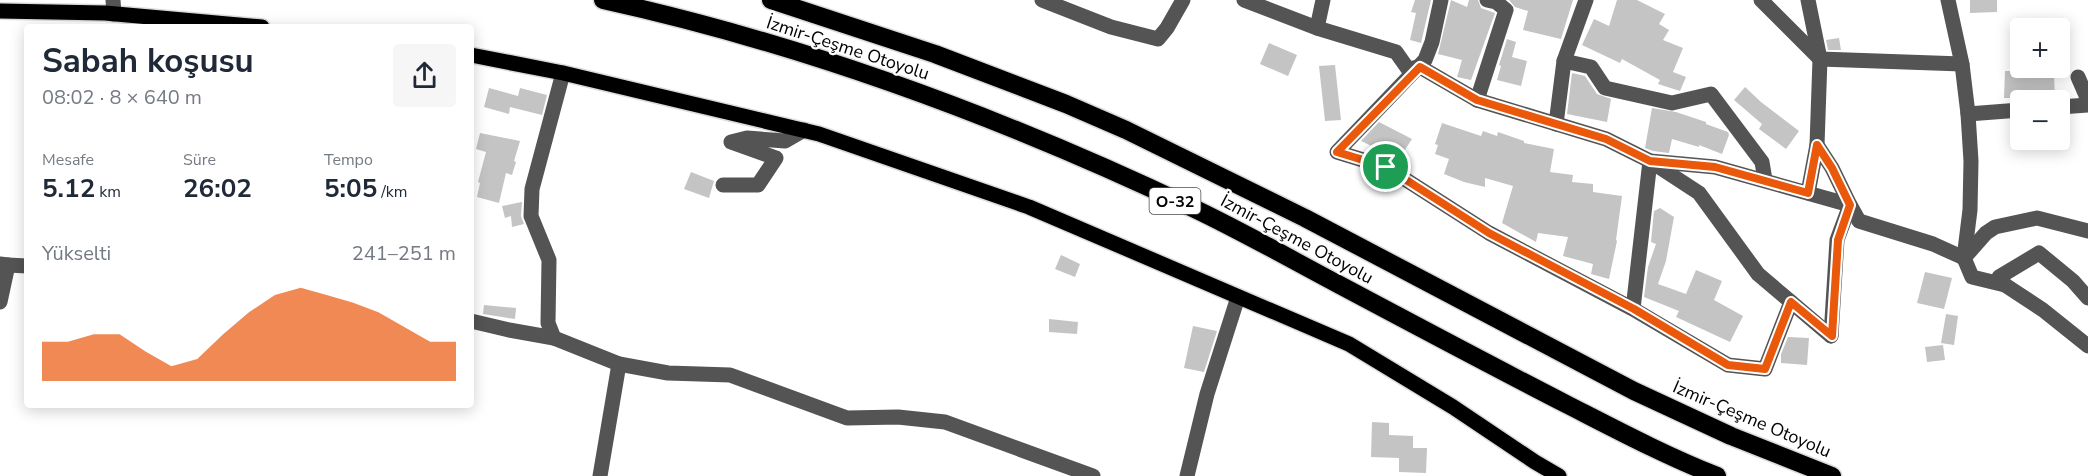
<!DOCTYPE html>
<html lang="tr">
<meta charset="utf-8">
<style>
body{margin:0;font-family:"Nunito Sans",sans-serif;background:#f6f6f7;color:#1f2937;height:100vh;display:flex;flex-direction:column;font-size:22px;white-space:nowrap}
*{box-sizing:border-box;margin:0}
p{font-size:20px;color:#747a83}
.icon{flex:none;width:33px;height:33px;fill:none;stroke:currentColor;stroke-width:2;stroke-linecap:round;stroke-linejoin:round}
.map{position:relative;flex:1;overflow:hidden}
.panel{position:absolute;left:24px;top:24px;width:450px;height:384px;display:flex;flex-direction:column;background:#fff;border-radius:6px;box-shadow:0 3px 15px #0003}
.panel>*{flex:none}
.tools{position:absolute;left:2010px;top:18px;display:grid;gap:12px}
.tools a{display:grid;place-items:center;width:60px;height:60px;border-radius:6px;background:#fff;box-shadow:0 3px 15px #0003;font-size:30px}
.pin{position:absolute;display:grid;place-items:center;width:51px;height:51px;color:#fff;margin:-26px;border:3px solid #fff;border-radius:50%;box-shadow:0 2px 6px #0007}
.round{display:grid;place-items:center;flex:none;width:63px;height:63px;border-radius:6px;background:#f6f6f7}
.overview{display:flex;align-items:center;justify-content:space-between;height:102px;padding:0 18px}
h1{font-size:33px;font-weight:700;line-height:45px}
.figures{display:grid;grid-template-columns:repeat(3,1fr);gap:9px;height:102px;padding:6px 18px}
.figures div{display:grid;align-content:center}
.figures b{font-size:26px;font-weight:700}
.figures small{font-size:16px;font-weight:400}
.figures p{font-size:16px}
.chart{height:168px;padding:12px 18px}
.chart p{display:flex;justify-content:space-between}
.chart svg{width:100%;height:108px;margin-top:6px;fill:#ea580c;opacity:.7}
.map>svg:first-child{display:block}
.building{fill:#c4c4c4}
.lines{fill:none;stroke-linecap:round;stroke-linejoin:round}
.major-casing{stroke:#dbdbdb;stroke-width:18}
.highway-casing{stroke:#dbdbdb;stroke-width:21}
.minor{stroke:#545454;stroke-width:15}
.major{stroke:#000;stroke-width:15}
.highway{stroke:#000;stroke-width:18}
.route-casing{stroke:#fff;stroke-width:12}
.route{stroke:#ea580c;stroke-width:8}
.labels{text-anchor:middle;stroke-width:4.5;stroke-linejoin:round;paint-order:stroke}
.shield{fill:#fff;stroke:#4c4c4c;stroke-width:1.5}
.shield-label{font-size:16px;font-weight:bold;fill:#000}
.street-label{font-size:18px;fill:#000;stroke:#fff}
</style>
<div class="map">
<svg width="2088" height="476" viewBox="0 0 2088 476">
<rect width="100%" height="100%" fill="#fff"/>
<g class="building">
<path d="M 1415,0 L 1431,0 L 1421,43 L 1410,40 L 1416,13 L 1411,12 Z"/>
<path d="M 1451,0 L 1467,7 L 1469,0 L 1478,0 L 1481,8 L 1495,13 L 1471,80 L 1457,77 L 1462,60 L 1438,54 Z"/>
<path d="M 1509,0 L 1573,0 L 1561,39 L 1523,30 L 1528,11 L 1515,7 Z"/>
<path d="M 1617,0 L 1637,0 L 1665,14 L 1659,24 L 1669,30 L 1663,40 L 1683,48 L 1673,72 L 1686,77 L 1680,91 L 1658,84 L 1660,80 L 1622,59 L 1620,63 L 1582,45 L 1594,19 L 1609,26 Z"/>
<path d="M 1970,0 L 1997,0 L 1997,12 L 1970,13 Z"/>
<path d="M 1839,38 L 1841,50 L 1828,50 L 1826,40 Z"/>
<path d="M 1507,39 L 1516,42 L 1512,57 L 1527,61 L 1521,86 L 1497,80 L 1501,66 L 1499,65 Z"/>
<path d="M 1269,43 L 1297,55 L 1288,76 L 1260,64 Z"/>
<path d="M 1335,65 L 1341,120 L 1325,121 L 1319,66 Z"/>
<path d="M 2005,71 L 2025,71 L 2025,74 L 2054,74 L 2055,98 L 2004,98 Z"/>
<path d="M 1572,73 L 1585,76 L 1597,94 L 1611,99 L 1607,122 L 1567,114 Z"/>
<path d="M 1745,87 L 1761,102 L 1799,131 L 1786,149 L 1759,129 L 1762,124 L 1734,100 Z"/>
<path d="M 489,88 L 518,96 L 520,88 L 547,95 L 542,115 L 510,107 L 509,114 L 484,107 Z"/>
<path d="M 1652,108 L 1676,112 L 1706,122 L 1706,124 L 1728,132 L 1729,135 L 1722,154 L 1699,145 L 1699,147 L 1672,139 L 1669,153 L 1653,151 L 1645,148 Z"/>
<path d="M 1379,122 L 1412,139 L 1399,159 L 1361,141 Z"/>
<path d="M 1442,123 L 1481,136 L 1483,131 L 1497,136 L 1498,132 L 1524,141 L 1524,143 L 1554,149 L 1550,172 L 1573,175 L 1572,182 L 1593,184 L 1593,192 L 1622,196 L 1616,240 L 1617,241 L 1609,279 L 1591,274 L 1593,264 L 1563,256 L 1568,237 L 1538,233 L 1536,242 L 1502,223 L 1513,186 L 1485,178 L 1485,187 L 1464,182 L 1444,174 L 1449,159 L 1435,154 L 1438,145 L 1435,144 Z"/>
<path d="M 480,133 L 520,141 L 514,161 L 516,162 L 512,175 L 506,173 L 499,203 L 477,197 L 480,183 L 478,182 L 486,152 L 476,149 Z"/>
<path d="M 691,172 L 714,181 L 709,198 L 684,189 Z"/>
<path d="M 522,202 L 521,216 L 524,224 L 512,227 L 511,216 L 505,218 L 502,206 Z"/>
<path d="M 1660,208 L 1674,217 L 1666,261 L 1658,284 L 1686,294 L 1696,270 L 1722,281 L 1714,300 L 1743,316 L 1730,342 L 1676,317 L 1679,311 L 1644,297 L 1648,267 L 1656,244 L 1651,242 L 1654,211 Z"/>
<path d="M 1061,255 L 1080,264 L 1075,277 L 1055,269 Z"/>
<path d="M 1925,272 L 1952,278 L 1944,309 L 1917,303 Z"/>
<path d="M 484,305 L 516,308 L 515,319 L 483,314 Z"/>
<path d="M 1946,314 L 1958,316 L 1954,345 L 1941,343 Z"/>
<path d="M 1049,319 L 1078,322 L 1077,334 L 1049,332 Z"/>
<path d="M 1193,326 L 1217,331 L 1204,372 L 1184,368 Z"/>
<path d="M 1788,337 L 1809,338 L 1807,365 L 1781,363 L 1781,354 Z"/>
<path d="M 1943,345 L 1945,360 L 1927,362 L 1925,347 Z"/>
<path d="M 1372,422 L 1389,423 L 1389,435 L 1413,436 L 1413,448 L 1427,448 L 1426,473 L 1399,472 L 1399,458 L 1371,457 Z"/>
</g>
<g class="lines">
<defs>
<g id="major">
<path d="M 0,11 L 105,13 L 262,27"/>
<path d="M 471,55 L 563,73 L 819,134 L 1029,207 L 1349,344 L 1453,407 L 1535,462 L 1559,476"/>
</g>
<g id="highway">
<path d="M 603,0 C 808,45 1006,119 1195,209 C 1243,232 1289,258 1336,283 C 1413,324 1490,365 1568,405 C 1617,430 1666,456 1717,476"/>
<path d="M 771,0 L 935,54 L 1066,104 L 1126,130 L 1305,218 L 1634,391 L 1731,436 L 1832,476"/>
</g>
</defs>
<use href="#major" class="major-casing"/>
<use href="#highway" class="highway-casing"/>
<g class="minor">
<path d="M 113,0 L 114,14"/>
<path d="M 1042,0 L 1111,27 L 1158,39 L 1167,28 L 1183,0"/>
<path d="M 1244,0 L 1317,28 L 1396,52 L 1408,69 L 1420,67 L 1477,100 L 1606,139 L 1650,161 L 1715,167 L 1850,205 L 1859,221 L 1933,244 L 1964,258"/>
<path d="M 1441,0 L 1432,42 L 1425,60 L 1337,152 L 1386,167 L 1489,233 L 1633,309 L 1728,365 L 1765,369 L 1791,302 L 1758,274 L 1699,193 L 1650,161 L 1633,309"/>
<path d="M 1761,0 L 1820,59 L 1962,64"/>
<path d="M 1808,0 L 1820,59 L 1817,145 L 1808,193"/>
<path d="M 1948,0 L 1962,64 L 1968,114 L 1971,161 L 1970,210 L 1964,258 L 1972,277 L 2005,285 L 2043,310 L 2088,346"/>
<path d="M 1317,28 L 1323,0"/>
<path d="M 1564,61 L 1591,67 L 1605,88 L 1672,103 L 1711,94 L 1762,162 L 1765,180"/>
<path d="M 563,73 L 532,189 L 531,216 L 549,260 L 548,323 L 554,338 L 619,364 L 668,373 L 730,375 L 847,418 L 898,417 L 945,422 L 1093,476"/>
<path d="M 2078,77 L 2088,100"/>
<path d="M 1477,100 L 1506,10 L 1496,2 L 1487,0"/>
<path d="M 2060,107 L 2088,105"/>
<path d="M 1968,114 L 2020,110"/>
<path d="M 1556,124 L 1564,61 L 1586,0"/>
<path d="M 1817,145 L 1832,168 L 1850,205 L 1837,240 L 1831,336"/>
<path d="M 723,185 L 758,185 L 776,158 L 731,142 L 747,138 L 785,141 L 804,130"/>
<path d="M 1964,258 L 1986,233 L 1995,227 L 2037,218 L 2088,231"/>
<path d="M 0,264 L 8,265 L 0,302"/>
<path d="M 8,265 L 27,266"/>
<path d="M 2005,285 L 1999,277 L 2039,253 L 2073,281 L 2088,298"/>
<path d="M 1791,302 L 1831,336"/>
<path d="M 471,321 L 509,330 L 554,338"/>
<path d="M 600,476 L 619,364"/>
<path d="M 1187,476 L 1207,394 L 1238,297"/>
</g>
<use href="#major" class="major"/>
<use href="#highway" class="highway"/>
</g>
<g class="lines">
<defs>
<path id="route" d="M 1420,67 L 1477,100 L 1606,139 L 1650,161 L 1715,167 L 1808,193 L 1817,145 L 1832,168 L 1850,205 L 1838,240 L 1832,336 L 1791,302 L 1765,369 L 1728,365 L 1634,309 L 1489,233 L 1386,167 L 1337,152 Z"/>
</defs>
<use href="#route" class="route-casing"/>
<use href="#route" class="route"/>
</g>
<g class="labels">
<rect class="shield" x="1149.5" y="188" width="51" height="26" rx="4.5"/>
<g class="shield-label">
<text x="1175" y="207">O-32</text>
</g>
<g class="street-label">
<text transform="translate(848 48) rotate(18)" y="6">İzmir-Çeşme Otoyolu</text>
<text transform="translate(1297 239) rotate(28)" y="6">İzmir-Çeşme Otoyolu</text>
<text transform="translate(1752 419) rotate(23)" y="6">İzmir-Çeşme Otoyolu</text>
</g>
</g>
</svg>
<div class="tools">
<a>+</a>
<a>−</a>
</div>
<div class="pin" style="left:1386px;top:167px;background:#1e9e55"><svg class="icon" aria-label="arrive" viewBox="0 0 24 24"><path d="M6 21V4h12l-3 4 3 4H6"/></svg></div>
<section class="panel">
<div class="overview"><div><h1>Sabah koşusu</h1><p>08:02 · 8 × 640 m</p></div><a class="round"><svg class="icon" aria-label="share" viewBox="0 0 24 24"><path d="M12 15V3M7 8l5-5 5 5M5 13v7h14v-7"/></svg></a></div>
<div class="figures">
<div><p>Mesafe</p><b>5.12<small> km</small></b></div>
<div><p>Süre</p><b>26:02</b></div>
<div><p>Tempo</p><b>5:05<small> /km</small></b></div>
</div>
<div class="chart"><p><span>Yükselti</span>241–251 m</p>
<svg viewBox="0 0 160 44" preserveAspectRatio="none"><path d="M0 44V28L10 28L20 25L30 25L40 32L50 38L60 35L70 25L80 16L90 9L100 6L110 9L120 12L130 16L140 22L150 28L160 28V44z"/></svg>
</div>
</section>
</div>
